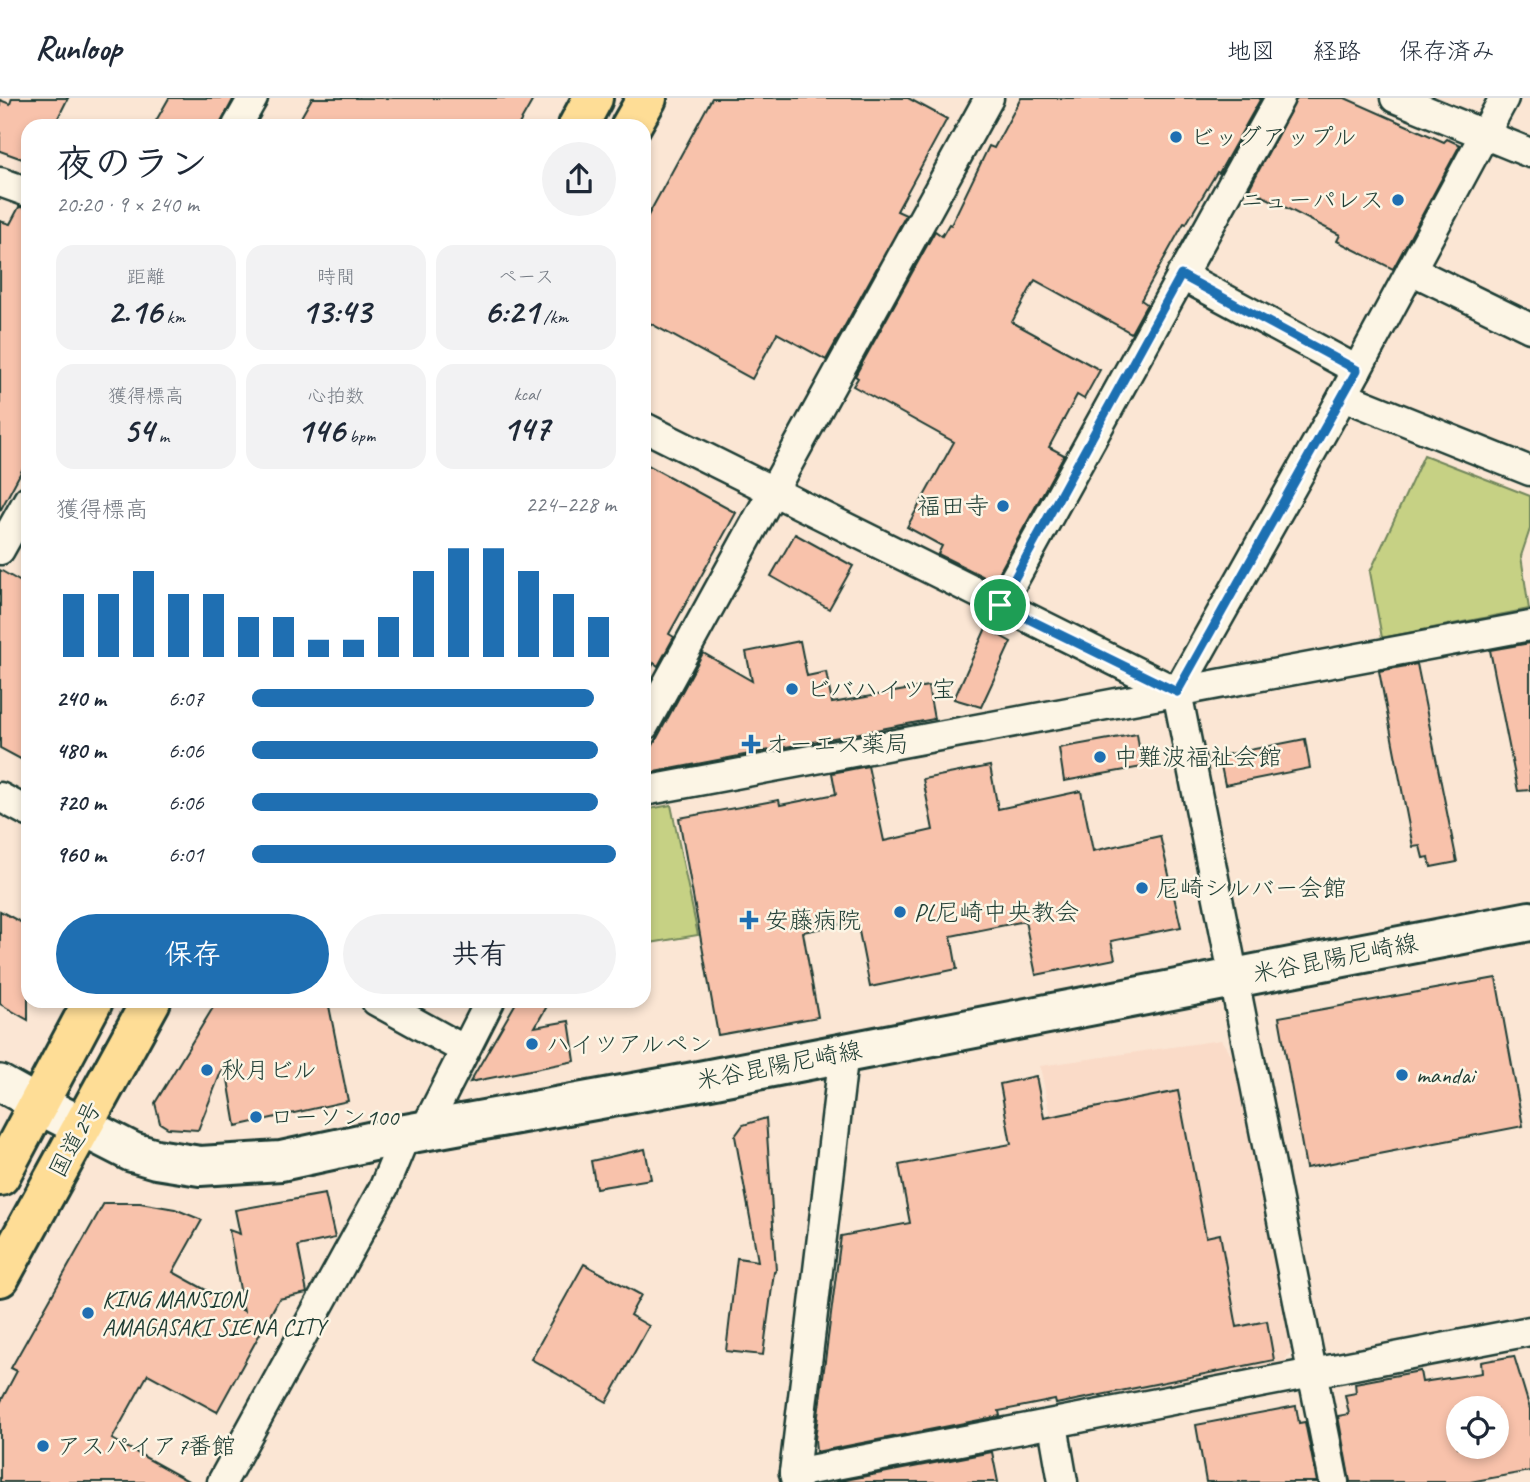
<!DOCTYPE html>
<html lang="ja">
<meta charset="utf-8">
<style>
body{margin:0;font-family:Caveat,"Klee One",sans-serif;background:#f2f2f3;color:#1f2937;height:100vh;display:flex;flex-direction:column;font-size:26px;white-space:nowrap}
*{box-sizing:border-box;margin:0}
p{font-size:23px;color:#747a83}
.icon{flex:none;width:38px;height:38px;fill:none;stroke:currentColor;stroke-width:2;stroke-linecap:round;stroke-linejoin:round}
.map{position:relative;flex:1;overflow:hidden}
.panel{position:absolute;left:21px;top:21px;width:630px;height:889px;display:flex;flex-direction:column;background:#fff;border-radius:21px;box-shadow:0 4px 10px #0003}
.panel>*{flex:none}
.tools{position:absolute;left:1446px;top:1298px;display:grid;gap:14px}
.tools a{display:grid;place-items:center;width:63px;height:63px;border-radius:50%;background:#fff;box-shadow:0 4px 10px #0003;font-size:35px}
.pin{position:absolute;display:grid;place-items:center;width:60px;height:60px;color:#fff;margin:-30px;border:4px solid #fff;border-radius:50%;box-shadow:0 2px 7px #0007}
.round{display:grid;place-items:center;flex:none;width:74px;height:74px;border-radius:37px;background:#f2f2f3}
.headline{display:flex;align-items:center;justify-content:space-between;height:119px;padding:0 35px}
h1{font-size:38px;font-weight:800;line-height:52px}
.figures{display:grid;grid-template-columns:repeat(3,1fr);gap:10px;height:119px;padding:7px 35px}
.figures div{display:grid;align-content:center;border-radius:18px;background:#f2f2f3;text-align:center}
.figures b{font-size:35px;font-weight:800}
.figures small{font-size:19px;font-weight:400}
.figures p{font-size:19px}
.chart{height:196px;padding:14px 35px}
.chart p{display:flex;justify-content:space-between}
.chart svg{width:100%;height:126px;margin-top:7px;stroke:#1f6fb2;stroke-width:6}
.cta{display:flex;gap:14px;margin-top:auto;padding:14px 35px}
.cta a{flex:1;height:80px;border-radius:42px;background:#1f6fb2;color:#fff;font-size:28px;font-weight:800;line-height:80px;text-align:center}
.cta a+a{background:#f2f2f3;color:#1f2937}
ul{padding:0 35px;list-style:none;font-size:23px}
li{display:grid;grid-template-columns:112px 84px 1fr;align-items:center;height:52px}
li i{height:18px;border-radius:9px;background:#1f6fb2}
header{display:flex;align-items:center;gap:42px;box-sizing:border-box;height:98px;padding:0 35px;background:#fff;border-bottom:2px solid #e0e1e3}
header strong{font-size:33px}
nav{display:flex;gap:38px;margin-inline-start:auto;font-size:24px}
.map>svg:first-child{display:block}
.built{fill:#fadbc8}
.green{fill:#c6d184;stroke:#72875c;stroke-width:2}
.building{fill:#f8c2ab;stroke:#1f3d34;stroke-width:2;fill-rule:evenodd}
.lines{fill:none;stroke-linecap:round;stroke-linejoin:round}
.minor-casing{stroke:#1f3d34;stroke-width:33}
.tertiary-casing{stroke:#1f3d34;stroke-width:40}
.secondary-casing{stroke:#1f3d34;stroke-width:44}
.trunk-casing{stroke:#1f3d34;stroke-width:44}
.minor{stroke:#fcf5e5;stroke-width:28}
.tertiary{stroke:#fcf5e5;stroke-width:35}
.secondary{stroke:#fcf5e5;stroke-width:38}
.trunk{stroke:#fedd96;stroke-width:38}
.route-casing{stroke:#fff;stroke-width:14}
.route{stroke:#1f6fb2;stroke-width:9}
.poi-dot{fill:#1f6fb2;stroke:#fcf5e5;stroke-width:2.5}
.labels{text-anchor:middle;stroke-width:5;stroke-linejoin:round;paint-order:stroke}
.poi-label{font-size:24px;fill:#1f3d34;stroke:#fcf5e5;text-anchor:start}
.street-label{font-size:24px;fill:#1f3d34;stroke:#fcf5e5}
</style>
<header>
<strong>Runloop</strong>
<nav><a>地図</a><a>経路</a><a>保存済み</a></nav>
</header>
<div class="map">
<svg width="1530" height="1384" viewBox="0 0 1530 1384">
<rect width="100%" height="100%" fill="#fbe6d4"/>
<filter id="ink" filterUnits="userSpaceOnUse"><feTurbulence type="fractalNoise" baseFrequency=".0143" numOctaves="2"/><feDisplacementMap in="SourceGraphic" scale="14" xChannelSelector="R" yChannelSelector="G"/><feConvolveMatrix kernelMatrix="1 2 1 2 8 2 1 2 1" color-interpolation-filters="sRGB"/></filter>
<g filter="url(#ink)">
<path class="built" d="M 1221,942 L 1239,968 L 1291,1253 L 1282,1268 L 1106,1300 L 1040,968 Z"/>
<g class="green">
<path d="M 1424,357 L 1530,398 L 1530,431 L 1521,458 L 1529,511 L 1382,540 L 1370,474 Z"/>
<path d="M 671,707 L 698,837 L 644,846 L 644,712 Z"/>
</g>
<g class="building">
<path d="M 12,0 L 68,0 L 54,28 L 28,28 L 28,63 L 0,53 L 0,2 L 10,6 Z"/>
<path d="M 169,0 L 234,0 L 219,28 L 153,28 Z"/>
<path d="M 312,0 L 534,0 L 518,28 L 296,28 Z"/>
<path d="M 712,0 L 908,0 L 947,21 L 897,113 L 906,117 L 826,262 L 777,235 L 752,281 L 644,222 L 644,125 Z"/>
<path d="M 1021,0 L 1261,0 L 1219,75 L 1217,74 L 1186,126 L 1184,125 L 1141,202 L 1147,206 L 1131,235 L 1035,182 L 1012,224 L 1100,272 L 1084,301 L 1077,297 L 1049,349 L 1064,357 L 994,484 L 938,456 L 942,448 L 907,429 L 954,344 L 853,288 L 858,280 L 855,278 L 935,133 L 942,138 L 949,126 L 951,127 L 989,48 L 994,50 Z"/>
<path d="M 1297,0 L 1345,0 L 1444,44 L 1447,41 L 1460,47 L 1393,171 L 1337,143 L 1340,137 L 1249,91 Z"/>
<path d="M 19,109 L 28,110 L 28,361 L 0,413 L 0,123 L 10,126 Z"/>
<path d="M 644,365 L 736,415 L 669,536 L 674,539 L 658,568 L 654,565 L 644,583 Z"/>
<path d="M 795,436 L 853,468 L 829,511 L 771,478 Z"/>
<path d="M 0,472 L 28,488 L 28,665 L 0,650 Z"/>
<path d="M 986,530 L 1011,544 L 981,609 L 954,601 Z"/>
<path d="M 800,543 L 807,578 L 826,574 L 832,605 L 928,588 L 934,621 L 644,676 L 644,664 L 703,555 L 752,583 L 746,554 Z"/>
<path d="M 1530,545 L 1530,692 L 1518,693 L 1490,552 Z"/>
<path d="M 1417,566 L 1457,764 L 1431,769 L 1429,759 L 1423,760 L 1420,748 L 1413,749 L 1379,573 Z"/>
<path d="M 1137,636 L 1142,669 L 1064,683 L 1059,650 Z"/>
<path d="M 1305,641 L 1310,670 L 1225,687 L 1219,658 Z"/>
<path d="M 868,668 L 884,743 L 933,732 L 923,681 L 990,668 L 998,711 L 1081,693 L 1093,753 L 1160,738 L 1181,829 L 1111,843 L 1115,861 L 1036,877 L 1025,823 L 951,838 L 957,871 L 870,889 L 857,823 L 803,834 L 818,919 L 718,937 L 679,720 L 779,702 L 780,707 L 836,696 L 832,675 Z"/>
<path d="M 0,813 L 28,828 L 28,922 L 0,906 Z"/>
<path d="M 1496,880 L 1523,1028 L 1306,1070 L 1279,919 Z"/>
<path d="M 217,903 L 328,903 L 348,1003 L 236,1028 L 225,964 L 198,1032 L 168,1030 L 160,1025 L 155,1005 Z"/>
<path d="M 517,903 L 550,903 L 535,929 L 569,923 L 575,963 L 470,984 Z"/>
<path d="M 1036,978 L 1044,1020 L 1178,993 L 1206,1139 L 1220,1136 L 1237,1229 L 1267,1223 L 1274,1262 L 1056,1306 L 1055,1302 L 999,1313 L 1000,1318 L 816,1354 L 815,1341 L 841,1138 L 910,1125 L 899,1067 L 1011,1046 L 1000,986 Z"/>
<path d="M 766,1020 L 776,1173 L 774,1174 L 763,1257 L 726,1253 L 737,1160 L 758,1163 L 735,1038 L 743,1027 Z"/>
<path d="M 645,1051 L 651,1081 L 596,1090 L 591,1063 Z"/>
<path d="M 325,1096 L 335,1140 L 298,1148 L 307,1195 L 279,1201 L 217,1314 L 148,1276 L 112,1341 L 190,1384 L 0,1384 L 0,1305 L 17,1273 L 11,1270 L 104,1105 L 140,1105 L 175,1111 L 202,1122 L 173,1174 L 244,1213 L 229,1132 L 240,1136 L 235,1112 Z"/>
<path d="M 584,1166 L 641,1197 L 630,1217 L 649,1228 L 607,1304 L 531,1261 Z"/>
<path d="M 1514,1258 L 1530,1311 L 1530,1373 L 1470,1384 L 1350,1384 L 1338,1318 L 1349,1316 L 1345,1297 L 1356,1295 L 1355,1285 L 1420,1273 L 1422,1284 L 1482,1275 L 1481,1264 ZM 1458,1311 L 1496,1311 L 1496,1349 L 1458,1349 Z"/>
<path d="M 1296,1308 L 1299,1325 L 1305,1324 L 1317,1384 L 1206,1384 L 1196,1327 Z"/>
<path d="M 992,1354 L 998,1384 L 835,1384 Z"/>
</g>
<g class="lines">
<defs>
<g id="minor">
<path d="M 1395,0 L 1530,55"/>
<path d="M 237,28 L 253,0"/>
<path d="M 0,84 L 28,94"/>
<path d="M 1411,172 L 1530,230"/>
<path d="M 1181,177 L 1357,272"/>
<path d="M 1343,298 L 1530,373"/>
<path d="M 644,329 L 1177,594 L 1334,1384"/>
<path d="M 0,452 L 28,402"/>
<path d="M 1000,507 L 1280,0"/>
<path d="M 1177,594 L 1343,298 L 1504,0"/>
<path d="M 644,628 L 989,0"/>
<path d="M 644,693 L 1530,528"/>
<path d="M 0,699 L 28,714"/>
<path d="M 376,903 L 463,951"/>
<path d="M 424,1033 L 490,903"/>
<path d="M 1053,1327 L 1063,1384"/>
<path d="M 794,1375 L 1530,1233"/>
<path d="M 222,1384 L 384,1089 L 406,1036"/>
<path d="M 796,1384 L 794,1375 L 844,953"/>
</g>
<path id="tertiary" d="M 0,985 L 36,1005"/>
<path id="secondary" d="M 36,1005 L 132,1054 L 156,1061 L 200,1068 L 281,1063 L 406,1036 L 689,985 L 1530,823"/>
<g id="trunk">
<path d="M 578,28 L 593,0"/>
<path d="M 631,28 L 647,0"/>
<path d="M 0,1078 L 93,903"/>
<path d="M 0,1179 L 151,903"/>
</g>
</defs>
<use href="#minor" class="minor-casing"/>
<use href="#tertiary" class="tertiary-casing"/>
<use href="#secondary" class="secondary-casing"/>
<use href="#trunk" class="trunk-casing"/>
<use href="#minor" class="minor"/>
<use href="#tertiary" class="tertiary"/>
<use href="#secondary" class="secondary"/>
<use href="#trunk" class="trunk"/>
</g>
</g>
<g class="lines" filter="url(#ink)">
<defs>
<path id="route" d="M 1181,177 L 1357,272 L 1177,594 L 1000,507 Z"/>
</defs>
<use href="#route" class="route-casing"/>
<use href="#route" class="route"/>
</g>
<g class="poi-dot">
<circle cx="1176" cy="39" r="7"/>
<circle cx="1398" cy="102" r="7"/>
<circle cx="1003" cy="408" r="7"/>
<circle cx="792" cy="591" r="7"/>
<path d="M747.5 635.5h7v7h7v7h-7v7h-7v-7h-7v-7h7z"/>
<circle cx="1100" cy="659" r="7"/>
<circle cx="1142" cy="790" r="7"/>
<circle cx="900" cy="814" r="7"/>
<path d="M745.5 811.5h7v7h7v7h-7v7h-7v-7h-7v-7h7z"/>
<circle cx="532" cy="946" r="7"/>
<circle cx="207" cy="972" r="7"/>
<circle cx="1402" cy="977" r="7"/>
<circle cx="256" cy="1019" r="7"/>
<circle cx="88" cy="1215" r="7"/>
<circle cx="43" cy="1348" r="7"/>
</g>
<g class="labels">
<g class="poi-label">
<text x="1190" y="47">ビッグアップル</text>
<text x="1384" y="110" text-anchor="end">ニューパレス</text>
<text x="989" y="416" text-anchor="end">福田寺</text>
<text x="806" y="599">ビバハイツ 宝</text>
<text x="765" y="654">オーエス薬局</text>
<text x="1114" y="667">中難波福祉会館</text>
<text x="1156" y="798">尼崎シルバー会館</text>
<text x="914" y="822">PL尼崎中央教会</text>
<text x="765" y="830">安藤病院</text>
<text x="546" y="954">ハイツアルペン</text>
<text x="221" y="980">秋月ビル</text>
<text x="1416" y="985">mandai</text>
<text x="270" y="1027">ローソン100</text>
<text x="102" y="1209">KING MANSION<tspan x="102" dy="28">AMAGASAKI SIENA CITY</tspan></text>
<text x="57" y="1356">アスパイア7番館</text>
</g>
<g class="street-label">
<text transform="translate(1335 860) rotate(-11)" y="8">米谷昆陽尼崎線</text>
<text transform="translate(779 967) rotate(-11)" y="8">米谷昆陽尼崎線</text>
<text transform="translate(75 1041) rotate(-62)" y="8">国道2号</text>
</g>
</g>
</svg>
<div class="tools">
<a><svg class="icon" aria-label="locate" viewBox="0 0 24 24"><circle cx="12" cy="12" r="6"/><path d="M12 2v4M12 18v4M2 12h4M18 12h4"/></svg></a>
</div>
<div class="pin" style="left:1000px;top:507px;background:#1e9e55"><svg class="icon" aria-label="arrive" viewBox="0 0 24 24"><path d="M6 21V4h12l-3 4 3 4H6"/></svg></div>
<section class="panel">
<div class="headline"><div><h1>夜のラン</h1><p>20:20 · 9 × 240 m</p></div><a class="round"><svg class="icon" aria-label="share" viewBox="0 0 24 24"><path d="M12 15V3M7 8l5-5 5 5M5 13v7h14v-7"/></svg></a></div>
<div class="figures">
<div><p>距離</p><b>2.16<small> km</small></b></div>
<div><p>時間</p><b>13:43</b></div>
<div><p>ペース</p><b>6:21<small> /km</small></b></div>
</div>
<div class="figures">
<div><p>獲得標高</p><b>54<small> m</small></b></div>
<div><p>心拍数</p><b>146<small> bpm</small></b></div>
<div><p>kcal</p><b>147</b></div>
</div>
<div class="chart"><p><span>獲得標高</span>224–228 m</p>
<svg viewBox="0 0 160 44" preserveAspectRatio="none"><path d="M5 44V22M15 44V22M25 44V14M35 44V22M45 44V22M55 44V30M65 44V30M75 44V38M85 44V38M95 44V30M105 44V14M115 44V6M125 44V6M135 44V14M145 44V22M155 44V30"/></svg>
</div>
<ul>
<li><b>240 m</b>6:07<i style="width:94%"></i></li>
<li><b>480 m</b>6:06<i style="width:95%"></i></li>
<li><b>720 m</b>6:06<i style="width:95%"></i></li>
<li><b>960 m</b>6:01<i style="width:100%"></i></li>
</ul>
<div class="cta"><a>保存</a><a>共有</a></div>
</section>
</div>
